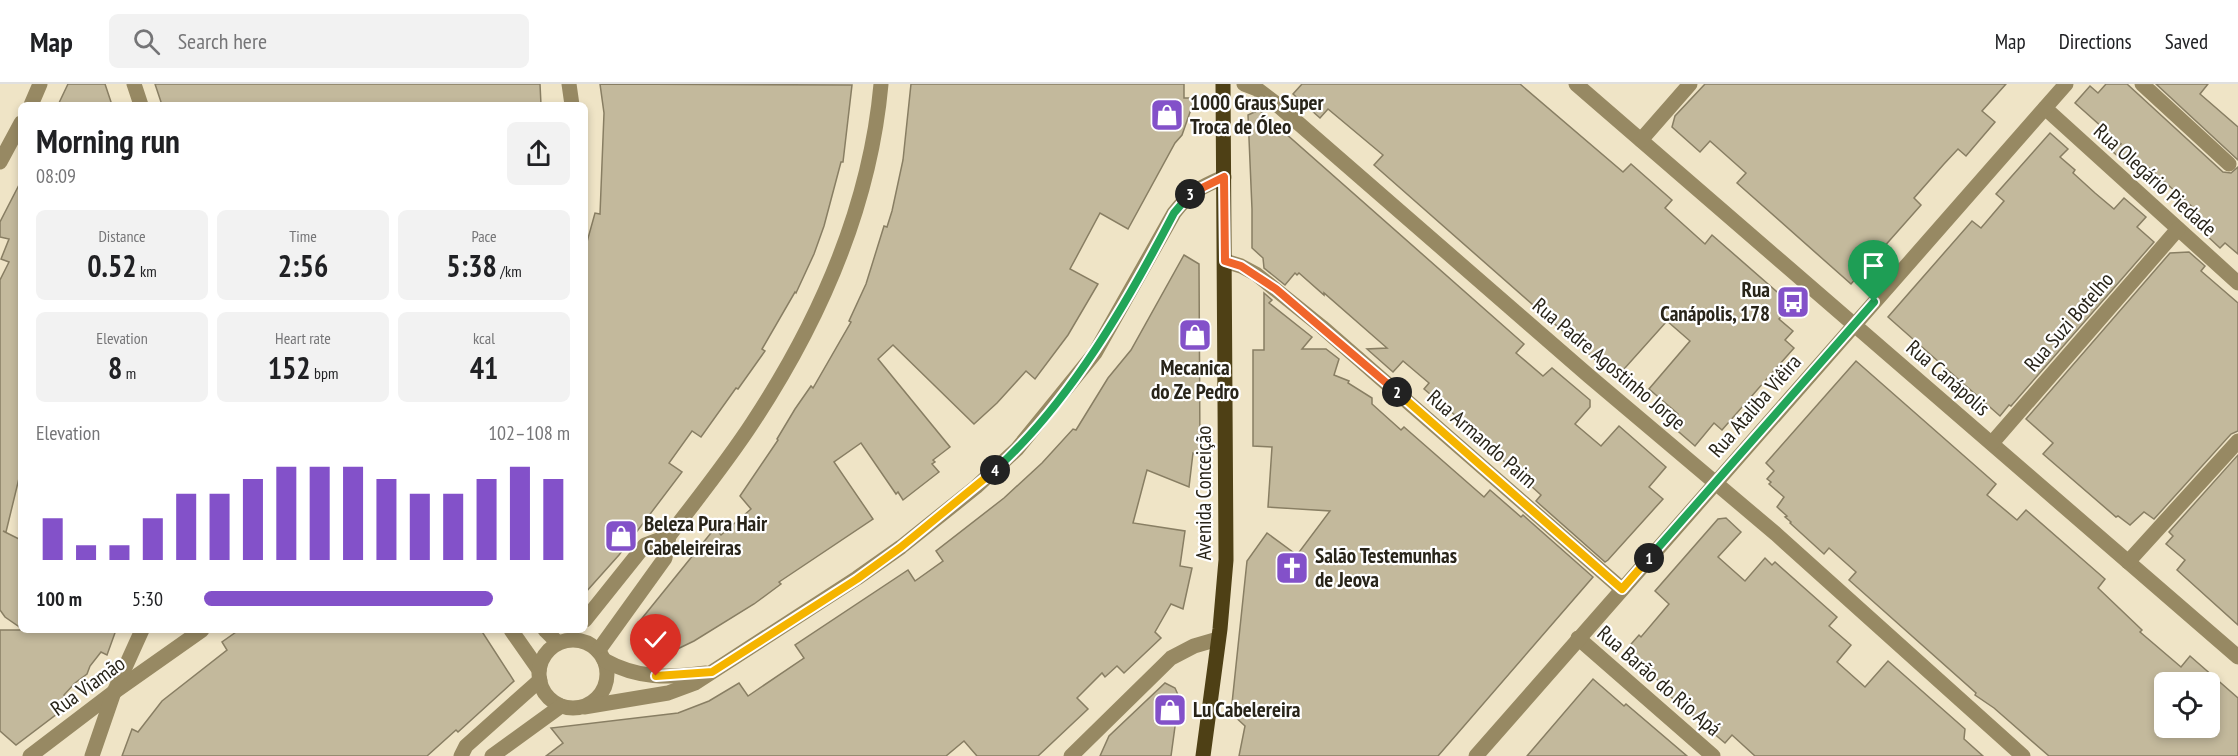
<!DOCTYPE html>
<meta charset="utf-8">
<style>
body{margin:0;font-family:"PT Sans Narrow",sans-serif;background:#f2f2f2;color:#202124;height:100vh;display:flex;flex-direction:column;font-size:22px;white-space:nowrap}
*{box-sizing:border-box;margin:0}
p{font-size:20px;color:#757577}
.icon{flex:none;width:33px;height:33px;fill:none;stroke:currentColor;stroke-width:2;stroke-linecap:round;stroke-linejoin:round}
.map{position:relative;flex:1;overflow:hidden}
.details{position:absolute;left:18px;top:18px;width:570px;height:531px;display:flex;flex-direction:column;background:#fff;border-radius:9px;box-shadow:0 3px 9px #0003}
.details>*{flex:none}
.buttons{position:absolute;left:2154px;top:588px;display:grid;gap:12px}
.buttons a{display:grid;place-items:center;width:66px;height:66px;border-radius:9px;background:#fff;box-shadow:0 3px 9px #0003;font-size:30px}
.pin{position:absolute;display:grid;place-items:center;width:51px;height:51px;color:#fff;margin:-62px -26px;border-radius:50% 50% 50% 0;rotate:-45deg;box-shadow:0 0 6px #0007}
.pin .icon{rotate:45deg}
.km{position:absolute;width:30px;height:30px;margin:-15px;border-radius:50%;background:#222;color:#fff;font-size:16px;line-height:30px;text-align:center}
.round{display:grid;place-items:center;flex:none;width:63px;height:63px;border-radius:9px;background:#f2f2f2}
.summary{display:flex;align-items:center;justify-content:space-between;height:102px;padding:0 18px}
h1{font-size:33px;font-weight:600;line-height:45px}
.stats{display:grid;grid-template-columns:repeat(3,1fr);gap:9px;height:102px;padding:6px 18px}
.stats div{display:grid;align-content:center;border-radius:9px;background:#f2f2f2;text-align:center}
.stats b{font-size:30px;font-weight:600}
.stats small{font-size:16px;font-weight:400}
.stats p{font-size:16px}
.chart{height:168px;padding:12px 18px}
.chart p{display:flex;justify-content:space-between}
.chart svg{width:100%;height:108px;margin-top:6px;stroke:#8351c9;stroke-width:6}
ul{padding:0 18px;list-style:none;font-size:20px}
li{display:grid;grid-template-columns:96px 72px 1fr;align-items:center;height:45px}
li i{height:15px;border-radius:8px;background:#8351c9}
header{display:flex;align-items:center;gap:36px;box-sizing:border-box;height:84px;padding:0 30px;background:#fff;border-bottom:2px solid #e0e0e0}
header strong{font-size:28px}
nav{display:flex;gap:33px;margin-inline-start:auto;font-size:21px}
.search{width:420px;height:54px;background:#f2f2f2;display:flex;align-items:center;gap:15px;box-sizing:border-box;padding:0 21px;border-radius:9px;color:#757577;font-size:22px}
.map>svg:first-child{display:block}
.building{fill:#c3b99c;stroke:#887e63;stroke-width:1.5;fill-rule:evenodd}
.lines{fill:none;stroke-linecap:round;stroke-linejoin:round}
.minor{stroke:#978963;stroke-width:15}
.major{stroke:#4e4015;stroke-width:15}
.split-1-casing{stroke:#fff;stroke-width:12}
.split-2-casing{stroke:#fff;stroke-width:12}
.split-3-casing{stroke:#fff;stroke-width:12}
.split-4-casing{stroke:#fff;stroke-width:12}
.split-5-casing{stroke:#fff;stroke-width:12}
.split-1{stroke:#22a559;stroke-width:8}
.split-2{stroke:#f5b400;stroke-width:8}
.split-3{stroke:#f0652b;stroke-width:8}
.split-4{stroke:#22a559;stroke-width:8}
.split-5{stroke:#f5b400;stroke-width:8}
.labels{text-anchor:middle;stroke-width:4.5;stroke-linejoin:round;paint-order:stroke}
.poi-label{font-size:21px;font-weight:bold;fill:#282419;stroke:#fff;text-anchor:start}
.street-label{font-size:21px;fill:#282419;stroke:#fff}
</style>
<header>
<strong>Map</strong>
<div class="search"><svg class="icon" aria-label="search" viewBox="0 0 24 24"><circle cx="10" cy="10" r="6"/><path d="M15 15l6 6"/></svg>Search here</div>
<nav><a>Map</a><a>Directions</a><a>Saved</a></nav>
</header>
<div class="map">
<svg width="2238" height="672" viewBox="0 0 2238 672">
<rect width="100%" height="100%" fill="#efe4c6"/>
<g class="building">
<path d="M 68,0 L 105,0 L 112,21 L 58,21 Z"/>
<path d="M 155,0 L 540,0 L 541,21 L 162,21 Z"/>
<path d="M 600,0 L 852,1 L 843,78 L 841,78 L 824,142 L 814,170 L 796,209 L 795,208 L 762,265 L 765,267 L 738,305 L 736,304 L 701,353 L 692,347 L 669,379 L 682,388 L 619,471 L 585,509 L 585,165 L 595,129 L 600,130 L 604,29 Z"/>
<path d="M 911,0 L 1184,0 L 1184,14 L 1195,14 L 1182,51 L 1175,59 L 1128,145 L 1100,129 L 1070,185 L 1098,200 L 1068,251 L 1035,295 L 1026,287 L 997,319 L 974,340 L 893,261 L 878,275 L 950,363 L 933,376 L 935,378 L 932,380 L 939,388 L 903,416 L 898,408 L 896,410 L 861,359 L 834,378 L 873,435 L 779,498 L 781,500 L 754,520 L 694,557 L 665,571 L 654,574 L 643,572 L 632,558 L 632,549 L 635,543 L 715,444 L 721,451 L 751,425 L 740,412 L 778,356 L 777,355 L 795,325 L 811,302 L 813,304 L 851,238 L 849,237 L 866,200 L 884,142 L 887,143 L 892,127 L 903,76 Z"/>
<path d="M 1302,0 L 1520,0 L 1623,88 L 1631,80 L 1672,116 L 1665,124 L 1705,160 L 1712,151 L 1792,221 L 1779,235 L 1793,247 L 1785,256 L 1794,264 L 1722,346 L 1714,339 L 1695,362 L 1672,342 L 1678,330 L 1649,305 L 1690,257 L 1667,237 L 1616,294 L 1374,81 L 1383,71 L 1328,25 L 1320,34 L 1293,10 Z"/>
<path d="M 1705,0 L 2006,0 L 1982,27 L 1995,38 L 1966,72 L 1958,65 L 1944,80 L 1914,114 L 1921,121 L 1851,200 L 1737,99 L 1746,89 L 1710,57 L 1700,68 L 1672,43 L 1675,32 Z"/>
<path d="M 2106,0 L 2127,0 L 2223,88 L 2231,89 L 2238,83 L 2238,170 L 2225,159 L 2220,164 L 2189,135 L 2196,126 L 2147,82 L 2139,91 L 2111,66 L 2121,60 L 2075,19 L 2090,2 L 2098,9 Z"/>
<path d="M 2156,0 L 2208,0 L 2200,10 L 2238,43 L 2238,76 Z"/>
<path d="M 1259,26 L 1524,260 L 1516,269 L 1543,292 L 1552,284 L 1590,316 L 1590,323 L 1575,340 L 1601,362 L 1619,342 L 1666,383 L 1649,403 L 1663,415 L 1608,476 L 1605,478 L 1536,417 L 1541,411 L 1486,361 L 1488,359 L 1424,305 L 1429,299 L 1403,277 L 1393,288 L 1367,265 L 1387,264 L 1324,209 L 1324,211 L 1299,189 L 1297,191 L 1295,189 L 1285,201 L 1264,184 L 1263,174 L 1252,164 L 1252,125 L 1248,31 Z"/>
<path d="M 2050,49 L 2068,65 L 2060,73 L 2075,86 L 2073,89 L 2095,109 L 2114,125 L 2124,114 L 2146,133 L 2137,143 L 2154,158 L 2011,322 L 2009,321 L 2000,332 L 1888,233 L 1972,137 L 1981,144 L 2004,117 L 1996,110 Z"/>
<path d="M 21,97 L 21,386 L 6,448 L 3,447 L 21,456 L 21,544 L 5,533 L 0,526 L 0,196 L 9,178 L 1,175 L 9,155 L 0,153 L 0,138 Z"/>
<path d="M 2189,168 L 2205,182 L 2201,187 L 2238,219 L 2238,347 L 2231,350 L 2154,435 L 2144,428 L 2130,441 L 2118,432 L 2116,433 L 2043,370 L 2053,359 L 2026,335 L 2170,169 Z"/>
<path d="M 1184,171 L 1199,180 L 1200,372 L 1193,369 L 1189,403 L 1147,386 L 1133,439 L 1185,447 L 1180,482 L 1192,484 L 1183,525 L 1171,520 L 1155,548 L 1161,554 L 1124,589 L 1117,582 L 1105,593 L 1102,589 L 1077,614 L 1088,625 L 1038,672 L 977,672 L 964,657 L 946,672 L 546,672 L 563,659 L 551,644 L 678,629 L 709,617 L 739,599 L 748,612 L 804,574 L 795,561 L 908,486 L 915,497 L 943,477 L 936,467 L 1004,414 L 1042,379 L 1073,345 L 1076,346 L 1108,294 L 1131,266 Z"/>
<path d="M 1264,209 L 1272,216 L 1269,219 L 1312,253 L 1302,265 L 1326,265 L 1339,275 L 1334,291 L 1349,297 L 1348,299 L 1372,314 L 1372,320 L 1401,346 L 1404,343 L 1484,413 L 1490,406 L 1521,433 L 1523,431 L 1593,493 L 1438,672 L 1239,672 L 1245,642 L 1231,629 L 1247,477 L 1267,449 L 1297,471 L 1330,427 L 1268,423 L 1272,363 L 1253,362 L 1253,266 L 1264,266 Z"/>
<path d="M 1856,277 L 1996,400 L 1987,411 L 2017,436 L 2026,426 L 2105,495 L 2098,504 L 2142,546 L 2140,548 L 2181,583 L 2190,572 L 2238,614 L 2238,672 L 2049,672 L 1994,624 L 1975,611 L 1976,609 L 1849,496 L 1856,488 L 1829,464 L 1824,470 L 1790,439 L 1791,438 L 1785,433 L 1787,432 L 1777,423 L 1784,413 L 1769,400 L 1771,398 L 1767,395 L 1774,387 L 1766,379 ZM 2164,598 L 2210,598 L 2210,644 L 2164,644 Z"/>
<path d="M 2238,371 L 2238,541 L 2177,486 L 2185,476 L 2166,460 L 2173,452 L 2169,448 Z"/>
<path d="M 1726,434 L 1741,448 L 1718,473 L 1745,497 L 1765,474 L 1772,481 L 1775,478 L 1837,533 L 1829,542 L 1851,561 L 1837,578 L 1865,603 L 1888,577 L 1965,645 L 1964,655 L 1983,672 L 1755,672 L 1732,651 L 1725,659 L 1665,608 L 1668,605 L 1625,567 L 1639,551 L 1641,553 L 1669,520 L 1655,507 L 1718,435 Z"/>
<path d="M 0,546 L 116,546 L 107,571 L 101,568 L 90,582 L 87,590 L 75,599 L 64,611 L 70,620 L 16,661 L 0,647 Z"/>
<path d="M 239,546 L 481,546 L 514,597 L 458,648 L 456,646 L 427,672 L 122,672 L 132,645 L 138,648 L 162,617 L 227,566 L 222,558 Z"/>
<path d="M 1593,595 L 1624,622 L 1626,620 L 1687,672 L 1527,672 Z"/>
<path d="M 1165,599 L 1175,604 L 1179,613 L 1171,672 L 1100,672 L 1109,652 Z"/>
</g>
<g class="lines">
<g class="minor">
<path d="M 134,0 L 141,21"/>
<path d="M 569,0 L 572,21"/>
<path d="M 1244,0 L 1257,5 L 1274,18 L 1589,292 L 1776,450 L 2023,672"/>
<path d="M 1576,0 L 2238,573"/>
<path d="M 2142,0 L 2229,80"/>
<path d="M 31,21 L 40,0"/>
<path d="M 2045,24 L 2238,199"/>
<path d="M 1641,56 L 1690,0"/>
<path d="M 0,78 L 21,39"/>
<path d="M 1225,177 L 1241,182 L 1256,190 L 1322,243 L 1622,505"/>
<path d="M 1992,359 L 2178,145"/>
<path d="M 2128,478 L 2238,357"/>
<path d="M 585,536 L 645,461 L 669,452"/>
<path d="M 511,546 L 539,586"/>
<path d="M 545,546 L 558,559"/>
<path d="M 1578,554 L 1713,672"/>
<circle cx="573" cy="590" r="34"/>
<path d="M 598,567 L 665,474 L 669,452 C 697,415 727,378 753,338 C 820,236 870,123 881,0"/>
<path d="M 604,576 C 638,595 668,594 706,589"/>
<path d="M 584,623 L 668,609 L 695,599 L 857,494 L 901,463 L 976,403 L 1017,365 L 1095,269 L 1174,129 C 1190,108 1201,103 1224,93"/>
<path d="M 30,672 L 114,608 L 202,546"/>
<path d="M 92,672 L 114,608 L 142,546"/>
<path d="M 461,672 L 466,662 L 540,596"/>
<path d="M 492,672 L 561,622"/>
<path d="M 1071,672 L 1171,574 L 1194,562 L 1218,555"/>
<path d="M 1476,672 L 2066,0"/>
</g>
<path class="major" d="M 1203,672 L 1220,545 L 1226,476 L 1223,0"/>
</g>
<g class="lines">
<defs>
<path id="split-1" d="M 1649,474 L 1874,218"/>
<path id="split-2" d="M 1397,308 L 1622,505 L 1649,474"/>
<path id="split-3" d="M 1190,110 L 1224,93 L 1225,177 L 1241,182 L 1276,205 L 1397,308"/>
<path id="split-4" d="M 995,386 C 1071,317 1127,219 1174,129 L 1190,110"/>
<path id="split-5" d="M 656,592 L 712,588 L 857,495 L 901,463 L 995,386"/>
</defs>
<use href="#split-1" class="split-1-casing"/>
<use href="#split-2" class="split-2-casing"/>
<use href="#split-3" class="split-3-casing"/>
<use href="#split-4" class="split-4-casing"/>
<use href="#split-5" class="split-5-casing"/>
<use href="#split-1" class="split-1"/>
<use href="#split-2" class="split-2"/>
<use href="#split-3" class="split-3"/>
<use href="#split-4" class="split-4"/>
<use href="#split-5" class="split-5"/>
</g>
<defs>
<symbol id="shop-square" viewBox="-11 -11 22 22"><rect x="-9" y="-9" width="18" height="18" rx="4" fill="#8351c9" stroke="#fff"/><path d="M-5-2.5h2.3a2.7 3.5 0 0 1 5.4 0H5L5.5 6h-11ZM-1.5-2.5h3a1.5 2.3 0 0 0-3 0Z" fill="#fff"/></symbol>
<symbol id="bus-square" viewBox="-11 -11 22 22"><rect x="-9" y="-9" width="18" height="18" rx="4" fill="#8351c9" stroke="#fff"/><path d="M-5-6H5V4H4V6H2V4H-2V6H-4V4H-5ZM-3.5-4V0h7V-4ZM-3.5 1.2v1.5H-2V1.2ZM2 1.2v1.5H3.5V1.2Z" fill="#fff"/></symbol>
<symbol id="church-square" viewBox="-11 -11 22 22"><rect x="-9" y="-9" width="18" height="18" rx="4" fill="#8351c9" stroke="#fff"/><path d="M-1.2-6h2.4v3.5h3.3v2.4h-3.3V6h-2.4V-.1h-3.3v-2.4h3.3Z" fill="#fff"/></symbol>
</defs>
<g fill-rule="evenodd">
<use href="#shop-square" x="1148" y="12" width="38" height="38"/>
<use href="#bus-square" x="1774" y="199" width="38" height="38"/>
<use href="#shop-square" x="1176" y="232" width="38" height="38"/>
<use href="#shop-square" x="602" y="433" width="38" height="38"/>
<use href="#church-square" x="1273" y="465" width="38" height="38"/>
<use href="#shop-square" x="1151" y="607" width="38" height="38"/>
</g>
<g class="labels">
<g class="poi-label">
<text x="1190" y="26">1000 Graus Super<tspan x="1190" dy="24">Troca de Óleo</tspan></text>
<text x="1770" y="213" text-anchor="end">Rua<tspan x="1770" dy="24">Canápolis, 178</tspan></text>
<text x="1195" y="291" text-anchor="middle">Mecanica<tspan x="1195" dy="24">do Ze Pedro</tspan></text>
<text x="644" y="447">Beleza Pura Hair<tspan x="644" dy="24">Cabeleireiras</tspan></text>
<text x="1315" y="479">Salão Testemunhas<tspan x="1315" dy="24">de Jeova</tspan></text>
<text x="1193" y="633">Lu Cabelereira</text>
</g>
<g class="street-label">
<text transform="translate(2155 96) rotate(42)" y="7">Rua Olegário Piedade</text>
<text transform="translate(2069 238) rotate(-49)" y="7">Rua Suzi Botelho</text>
<text transform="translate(1609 280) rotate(40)" y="7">Rua Padre Agostinho Jorge</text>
<text transform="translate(1948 294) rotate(41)" y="7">Rua Canápolis</text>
<text transform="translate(1755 322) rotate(-49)" y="7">Rua Ataliba Viêira</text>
<text transform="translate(1482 355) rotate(41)" y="7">Rua Armando Paim</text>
<text transform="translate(1204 409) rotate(-90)" y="7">Avenida Conceição</text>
<text transform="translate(1659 597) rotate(41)" y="7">Rua Barão do Rio Apá</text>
<text transform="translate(88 602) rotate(-36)" y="7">Rua Viamão</text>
</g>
</g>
</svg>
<div class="buttons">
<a><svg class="icon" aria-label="locate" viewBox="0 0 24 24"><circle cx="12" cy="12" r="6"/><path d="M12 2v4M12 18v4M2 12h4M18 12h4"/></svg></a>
</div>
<div class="pin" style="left:1874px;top:218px;background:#1e9e55"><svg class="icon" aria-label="arrive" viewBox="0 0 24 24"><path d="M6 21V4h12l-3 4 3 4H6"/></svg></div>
<div class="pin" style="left:656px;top:592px;background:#d93025"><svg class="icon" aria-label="check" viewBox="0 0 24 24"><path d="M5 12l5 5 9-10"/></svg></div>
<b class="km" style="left:1649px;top:474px">1</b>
<b class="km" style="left:1397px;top:308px">2</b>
<b class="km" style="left:1190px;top:110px">3</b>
<b class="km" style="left:995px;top:386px">4</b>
<section class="details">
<div class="summary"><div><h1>Morning run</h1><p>08:09</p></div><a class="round"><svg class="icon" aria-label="share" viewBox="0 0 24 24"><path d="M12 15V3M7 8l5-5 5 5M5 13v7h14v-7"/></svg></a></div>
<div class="stats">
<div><p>Distance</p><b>0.52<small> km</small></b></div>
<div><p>Time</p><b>2:56</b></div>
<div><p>Pace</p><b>5:38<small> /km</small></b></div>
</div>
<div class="stats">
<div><p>Elevation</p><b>8<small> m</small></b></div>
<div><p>Heart rate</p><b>152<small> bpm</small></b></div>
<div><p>kcal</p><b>41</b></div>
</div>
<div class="chart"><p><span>Elevation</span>102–108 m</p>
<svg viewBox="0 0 160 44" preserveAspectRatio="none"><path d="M5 44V27M15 44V38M25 44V38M35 44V27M45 44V17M55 44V17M65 44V11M75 44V6M85 44V6M95 44V6M105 44V11M115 44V17M125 44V17M135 44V11M145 44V6M155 44V11"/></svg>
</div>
<ul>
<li><b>100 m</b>5:30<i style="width:79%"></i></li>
</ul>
</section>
</div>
